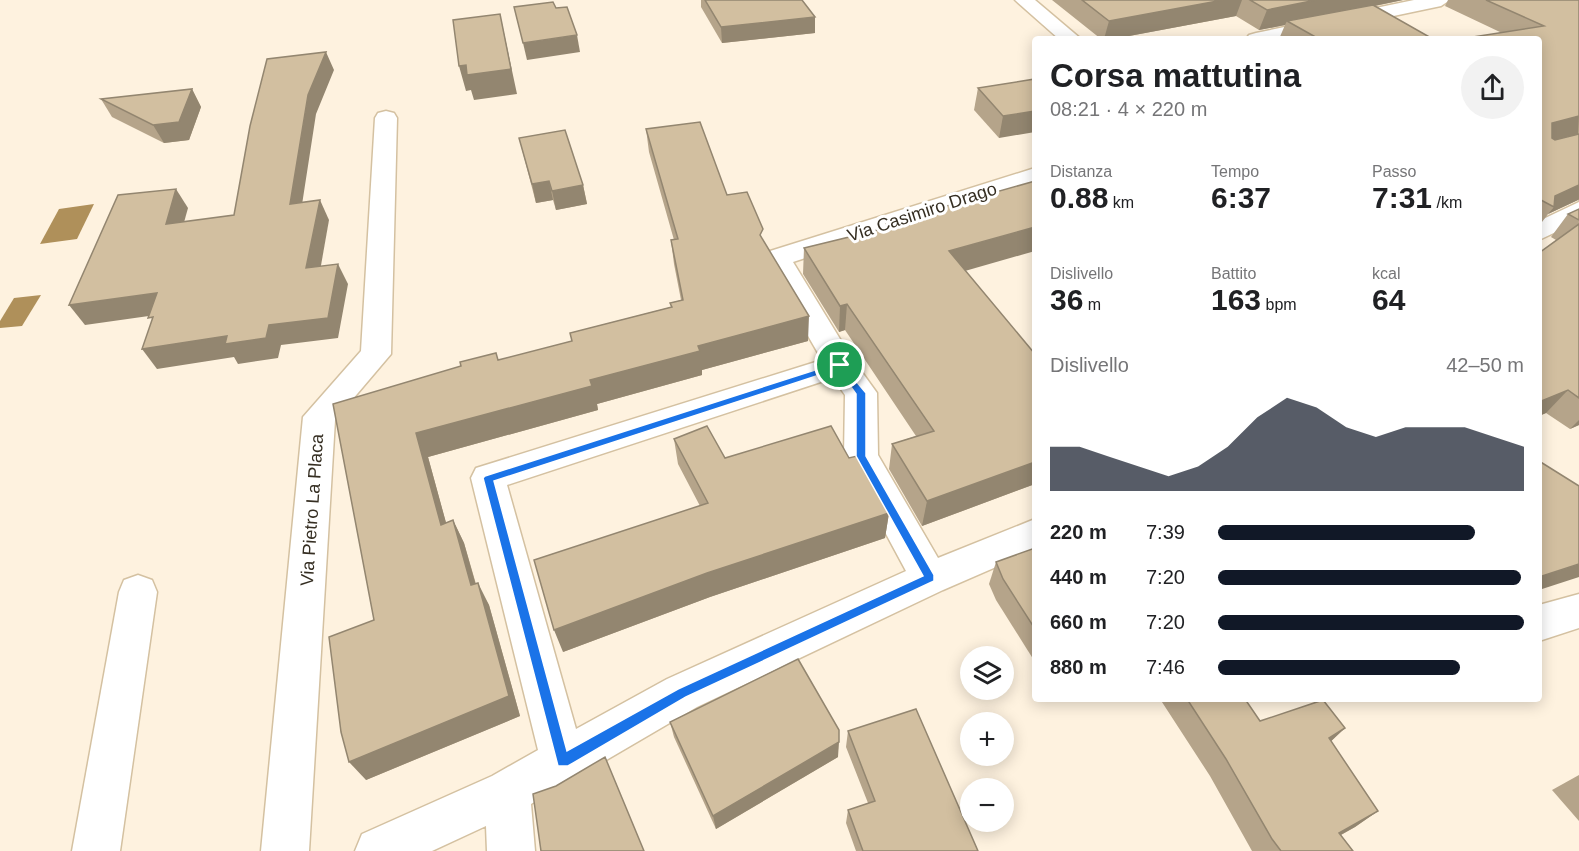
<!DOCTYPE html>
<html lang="it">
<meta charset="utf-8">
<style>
body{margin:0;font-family:Helvetica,sans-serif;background:#f2f2f2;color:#202124;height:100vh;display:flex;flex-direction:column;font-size:22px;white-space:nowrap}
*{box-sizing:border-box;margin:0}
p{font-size:20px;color:#757577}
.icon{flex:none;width:33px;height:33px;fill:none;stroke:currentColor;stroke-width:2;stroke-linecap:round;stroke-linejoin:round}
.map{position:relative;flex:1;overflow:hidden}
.details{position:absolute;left:1032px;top:36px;width:510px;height:666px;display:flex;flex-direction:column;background:#fff;border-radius:6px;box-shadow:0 3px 15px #0003}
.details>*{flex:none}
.controls{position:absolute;left:960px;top:646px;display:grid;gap:12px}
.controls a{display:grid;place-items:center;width:54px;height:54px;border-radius:50%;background:#fff;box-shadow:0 3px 15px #0003;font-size:30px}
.pin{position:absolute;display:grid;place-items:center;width:51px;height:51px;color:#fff;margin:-26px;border:3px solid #fff;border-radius:50%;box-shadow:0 2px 6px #0007}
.round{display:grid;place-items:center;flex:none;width:63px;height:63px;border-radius:32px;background:#f2f2f2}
.headline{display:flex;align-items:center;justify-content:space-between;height:102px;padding:0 18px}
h1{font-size:33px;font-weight:700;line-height:45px}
.metrics{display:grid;grid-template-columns:repeat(3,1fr);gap:9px;height:102px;padding:6px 18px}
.metrics div{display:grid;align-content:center}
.metrics b{font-size:30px;font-weight:700}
.metrics small{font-size:16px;font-weight:400}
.metrics p{font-size:16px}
.chart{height:168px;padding:12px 18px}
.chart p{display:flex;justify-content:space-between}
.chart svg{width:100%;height:108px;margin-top:6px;fill:#111827;opacity:.7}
ul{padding:0 18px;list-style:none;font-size:20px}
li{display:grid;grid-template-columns:96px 72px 1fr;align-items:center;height:45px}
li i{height:15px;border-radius:8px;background:#111827}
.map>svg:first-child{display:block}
.water{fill:#af905a}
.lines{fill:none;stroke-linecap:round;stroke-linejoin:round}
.minor-casing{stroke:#d4c1a1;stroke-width:3}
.minor{fill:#fff;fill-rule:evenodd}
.wall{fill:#b5a48a}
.shaded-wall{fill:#938670}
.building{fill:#d2bfa0;stroke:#938670;stroke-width:1.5}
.route{fill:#1a73e8;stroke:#fff;stroke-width:1.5;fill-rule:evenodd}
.labels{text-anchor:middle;stroke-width:6;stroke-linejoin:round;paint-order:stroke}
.street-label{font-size:18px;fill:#352e22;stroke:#fff}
</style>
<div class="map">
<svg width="1579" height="851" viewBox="0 0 1579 851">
<rect width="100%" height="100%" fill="#fef2df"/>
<g class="water">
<path d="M 94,204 L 77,239 L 40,244 L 59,209 Z"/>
<path d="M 41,295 L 22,326 L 0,328 L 0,321 L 14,298 Z"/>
</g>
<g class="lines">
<defs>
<g id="minor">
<path d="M 1015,0 L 1035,0 L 1081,39 L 1059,39 Z"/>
<path d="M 1414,0 L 1450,0 L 1441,6 L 1284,39 L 1246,39 L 1249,35 L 1256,33 Z"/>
<path d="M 386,111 L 394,113 L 397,118 L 391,354 L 335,420 L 309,851 L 261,851 L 303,417 L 361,351 L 375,118 L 378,113 Z"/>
<path d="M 1035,168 L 1035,183 L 793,262 L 851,357 L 877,393 L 878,455 L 938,558 L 1035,519 L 1035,550 L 943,590 L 697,707 L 531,804 L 535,851 L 487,851 L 486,826 L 432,851 L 355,851 L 362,834 L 492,776 L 538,750 L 471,478 L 476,468 L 822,360 L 763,258 L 767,252 ZM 833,378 L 845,395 L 844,456 L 906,571 L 667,679 L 576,729 L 507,485 Z"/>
<path d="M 1579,202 L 1579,221 L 1539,240 L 1539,221 Z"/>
<path d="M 138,575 L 152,580 L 157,592 L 120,851 L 72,851 L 119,592 L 124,580 Z"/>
<path d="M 1579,594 L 1579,628 L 1539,641 L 1539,605 Z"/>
</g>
</defs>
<use href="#minor" class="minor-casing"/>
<use href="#minor" class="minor"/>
</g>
<g class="wall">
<path d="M 701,0 L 802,0 L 815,17 L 815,33 L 722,43 L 701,7 Z"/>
<path d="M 1052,0 L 1403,0 L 1375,6 L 1433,39 L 1279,39 L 1285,25 L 1259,30 L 1236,16 L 1113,39 L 1101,39 Z"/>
<path d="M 1448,0 L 1579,0 L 1579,134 L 1555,140 L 1579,134 L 1579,201 L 1578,200 L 1548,214 L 1539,226 L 1539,39 L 1502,33 L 1445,6 Z"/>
<path d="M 1035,79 L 999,138 L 974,110 L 978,88 Z"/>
<path d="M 192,89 L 201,107 L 189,140 L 164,143 L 112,117 L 101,99 Z"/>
<path d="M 646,129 L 727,195 L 763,240 L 808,341 L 702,370 L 702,375 L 597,404 L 598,410 L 428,457 L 446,523 L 453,520 L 464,543 L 476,584 L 489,605 L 520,716 L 366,780 L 374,620 L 333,404 L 572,341 L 570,333 L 671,307 L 670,303 L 681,300 L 674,264 L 671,240 L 674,240 L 649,152 Z"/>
<path d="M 519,138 L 583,185 L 587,204 L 556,210 L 553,200 L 536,203 Z"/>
<path d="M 1579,209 L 1579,425 L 1570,429 L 1546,413 L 1539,416 L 1539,253 L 1556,240 L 1551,237 L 1568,214 Z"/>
<path d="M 886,223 L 965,271 L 1035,354 L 1035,484 L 922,526 L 889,469 L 892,444 L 916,436 L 845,330 L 839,332 L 803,274 L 804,248 L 885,228 Z"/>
<path d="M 674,439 L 725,458 L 849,458 L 889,513 L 885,538 L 710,597 L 563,652 L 700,506 L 678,464 Z"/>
<path d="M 1035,548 L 1035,662 L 996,600 L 989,584 L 996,562 Z"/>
<path d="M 1160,699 L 1245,699 L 1260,721 L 1345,728 L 1331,741 L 1378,811 L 1355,827 L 1341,835 L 1353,851 L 1252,851 L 1210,776 Z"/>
<path d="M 670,722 L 838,757 L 716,829 L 674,737 Z"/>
<path d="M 848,731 L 978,851 L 856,851 L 846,823 L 848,810 L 868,803 L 846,747 Z"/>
<path d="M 1579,775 L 1579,821 L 1552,790 Z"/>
</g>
<g class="shaded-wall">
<path d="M 1223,0 L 1242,0 L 1236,16 L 1113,39 L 1104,39 L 1109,21 Z"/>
<path d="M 1316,0 L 1403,0 L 1291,23 L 1287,21 L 1285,25 L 1259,30 L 1267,10 Z"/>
<path d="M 500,14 L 517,94 L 474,100 L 471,90 L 466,91 L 459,66 Z"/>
<path d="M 815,17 L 815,33 L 722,43 L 721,27 Z"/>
<path d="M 577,35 L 580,52 L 527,60 L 523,43 Z"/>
<path d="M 326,52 L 334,70 L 316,114 L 299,224 L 290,204 L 308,95 Z"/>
<path d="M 192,89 L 201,107 L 189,140 L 164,143 L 153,125 Z"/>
<path d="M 1035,111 L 1035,132 L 999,138 L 1003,116 Z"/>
<path d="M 1579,116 L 1578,134 L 1539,144 L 1552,123 Z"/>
<path d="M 549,181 L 553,200 L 536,203 L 532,184 Z"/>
<path d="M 583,185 L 587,204 L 556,210 L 552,191 Z"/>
<path d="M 1579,185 L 1579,199 L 1578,200 L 1548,214 L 1554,207 L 1555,196 Z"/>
<path d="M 176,189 L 188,208 L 178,244 L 166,224 Z"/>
<path d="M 320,200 L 329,220 L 317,288 L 306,268 Z"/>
<path d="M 1035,227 L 1035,251 L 944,277 L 949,251 Z"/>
<path d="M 338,264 L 348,284 L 338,338 L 281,345 L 278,358 L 238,364 L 234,357 L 157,369 L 142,349 Z"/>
<path d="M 157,293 L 170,313 L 85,325 L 69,305 Z"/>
<path d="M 847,304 L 845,330 L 839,332 L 840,306 Z"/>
<path d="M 809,316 L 808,341 L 702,370 L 702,375 L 597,404 L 598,410 L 428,457 L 453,548 L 441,525 L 416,433 L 698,346 Z"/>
<path d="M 1568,390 L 1546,413 L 1539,416 L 1539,402 Z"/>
<path d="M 1579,420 L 1579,425 L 1570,429 Z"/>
<path d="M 1035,462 L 1035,484 L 922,526 L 927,501 Z"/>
<path d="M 889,513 L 885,538 L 710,597 L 563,652 L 554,630 L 707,573 Z"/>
<path d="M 453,520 L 464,543 L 482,607 L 471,585 Z"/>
<path d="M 1579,564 L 1579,577 L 1539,590 L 1539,577 Z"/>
<path d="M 478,583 L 489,605 L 520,716 L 366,780 L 349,762 Z"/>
<path d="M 1345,728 L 1325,747 L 1329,738 Z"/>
<path d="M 839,742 L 838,757 L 716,829 L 713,816 Z"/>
<path d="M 1378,811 L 1355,827 L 1317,848 L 1339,833 Z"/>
</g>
<g class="building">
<path d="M 705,0 L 802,0 L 815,17 L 721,27 Z"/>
<path d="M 1082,0 L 1223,0 L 1109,21 Z"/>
<path d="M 1250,0 L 1316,0 L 1267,10 Z"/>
<path d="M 1486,0 L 1579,0 L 1579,116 L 1552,123 L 1552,138 L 1555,140 L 1579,134 L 1579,185 L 1555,196 L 1554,207 L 1539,199 L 1539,39 L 1460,39 L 1544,26 Z"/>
<path d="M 553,2 L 556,8 L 567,7 L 577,35 L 523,43 L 514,7 Z"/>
<path d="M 1373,5 L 1433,39 L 1319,39 L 1287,21 Z"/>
<path d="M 500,14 L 511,69 L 467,75 L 466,65 L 459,66 L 453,20 Z"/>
<path d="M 326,52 L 308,95 L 290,204 L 320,200 L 306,268 L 338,264 L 328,318 L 269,325 L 266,338 L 225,344 L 227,336 L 142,349 L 153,317 L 148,318 L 157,293 L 69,305 L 118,195 L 176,189 L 166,224 L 234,215 L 250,126 L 267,59 Z"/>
<path d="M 1035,79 L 1035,111 L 1003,116 L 978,88 Z"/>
<path d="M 192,89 L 179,122 L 153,125 L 101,99 Z"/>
<path d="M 700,122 L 727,195 L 747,192 L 763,229 L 760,235 L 809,316 L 698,346 L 700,351 L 590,380 L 592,386 L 416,433 L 441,525 L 453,520 L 471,585 L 478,583 L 509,696 L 349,762 L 341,732 L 329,637 L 374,620 L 333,404 L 461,366 L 460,362 L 496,353 L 498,360 L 572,341 L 570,333 L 672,307 L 670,303 L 683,300 L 671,240 L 678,239 L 646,129 Z"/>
<path d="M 565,130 L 583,185 L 552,191 L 549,181 L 532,184 L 519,138 Z"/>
<path d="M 1035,181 L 1035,227 L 949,251 L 1035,354 L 1035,462 L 927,501 L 892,444 L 934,431 L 847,304 L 840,306 L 804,248 L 890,227 L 886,223 Z"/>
<path d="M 1579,209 L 1579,220 L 1568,214 Z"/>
<path d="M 1579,224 L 1579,398 L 1568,390 L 1539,402 L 1539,253 Z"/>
<path d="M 707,426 L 725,458 L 831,426 L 849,458 L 857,456 L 889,513 L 707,573 L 554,630 L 534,560 L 708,503 L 674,439 Z"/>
<path d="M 1539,461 L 1579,486 L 1579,564 L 1539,577 Z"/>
<path d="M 1035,548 L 1035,629 L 1003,579 L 996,562 Z"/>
<path d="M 798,659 L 839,730 L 839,742 L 713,816 L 670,722 Z"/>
<path d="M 1187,699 L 1245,699 L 1260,721 L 1323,700 L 1345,728 L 1329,738 L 1378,811 L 1339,833 L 1353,851 L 1281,851 L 1272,839 L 1226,759 Z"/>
<path d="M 916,709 L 978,851 L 863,851 L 848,810 L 875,801 L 848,731 Z"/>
<path d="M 605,757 L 644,851 L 541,851 L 533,794 L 556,786 Z"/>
</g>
<path class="route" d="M 840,362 L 866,393 L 866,456 L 934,575 L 934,581 L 686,697 L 568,766 L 558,766 L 483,478 L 485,476 ZM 838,369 L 856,394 L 856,456 L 923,576 L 678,689 L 567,751 L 494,481 Z"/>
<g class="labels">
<g class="street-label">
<text transform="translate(922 212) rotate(-18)" y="6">Via Casimiro Drago</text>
<text transform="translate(312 510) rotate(-86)" y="6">Via Pietro La Placa</text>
</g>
</g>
</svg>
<div class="controls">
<a><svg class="icon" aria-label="layers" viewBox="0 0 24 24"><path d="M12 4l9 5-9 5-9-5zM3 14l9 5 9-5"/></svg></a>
<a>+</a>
<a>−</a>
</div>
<div class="pin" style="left:840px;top:365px;background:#1e9e55"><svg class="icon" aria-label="arrive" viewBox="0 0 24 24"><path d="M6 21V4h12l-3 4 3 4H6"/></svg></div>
<section class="details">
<div class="headline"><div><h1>Corsa mattutina</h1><p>08:21 · 4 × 220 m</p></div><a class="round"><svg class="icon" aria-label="share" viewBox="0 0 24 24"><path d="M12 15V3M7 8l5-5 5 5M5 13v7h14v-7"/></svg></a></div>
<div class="metrics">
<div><p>Distanza</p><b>0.88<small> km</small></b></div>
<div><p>Tempo</p><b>6:37</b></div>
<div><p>Passo</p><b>7:31<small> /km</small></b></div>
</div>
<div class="metrics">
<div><p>Dislivello</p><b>36<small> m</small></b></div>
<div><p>Battito</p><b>163<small> bpm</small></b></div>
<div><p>kcal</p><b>64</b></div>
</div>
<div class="chart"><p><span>Dislivello</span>42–50 m</p>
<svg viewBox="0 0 160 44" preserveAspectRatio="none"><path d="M0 44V26L10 26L20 30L30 34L40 38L50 34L60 26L70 14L80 6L90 10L100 18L110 22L120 18L130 18L140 18L150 22L160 26V44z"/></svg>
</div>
<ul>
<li><b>220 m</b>7:39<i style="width:84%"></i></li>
<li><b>440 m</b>7:20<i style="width:99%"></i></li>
<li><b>660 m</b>7:20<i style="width:100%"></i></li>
<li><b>880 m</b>7:46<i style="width:79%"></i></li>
</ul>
</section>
</div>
